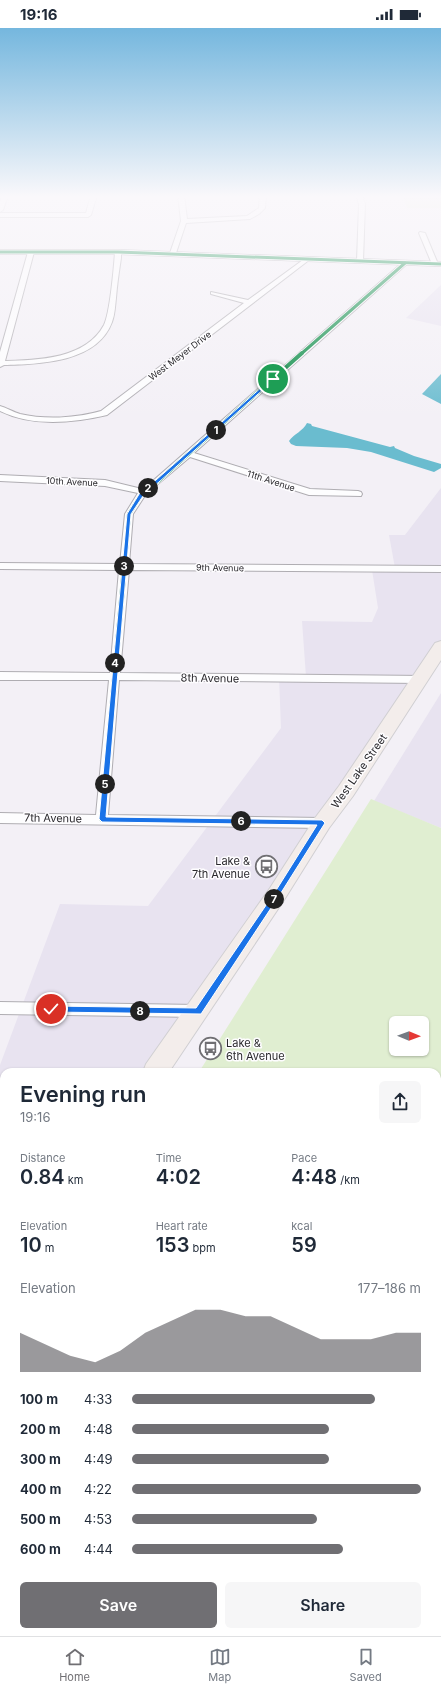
<!DOCTYPE html>
<meta charset="utf-8">
<style>
body{margin:0;font-family:Inter,sans-serif;background:#f6f6f7;color:#1f2937;height:100vh;display:flex;flex-direction:column;font-size:15px;white-space:nowrap}
*{box-sizing:border-box;margin:0}
p{font-size:13px;color:#747a83}
.icon{flex:none;width:22px;height:22px;fill:none;stroke:currentColor;stroke-width:2;stroke-linecap:round;stroke-linejoin:round}
.map{position:relative;flex:1;overflow:hidden}
.details{position:absolute;left:0px;top:1040px;width:441px;height:568px;display:flex;flex-direction:column;background:#fff;border-radius:12px 12px 0 0;box-shadow:0 1px 3px #0004}
.details>*{flex:none}
.needle{width:26px;rotate:91deg}
.tools{position:absolute;left:389px;top:988px;display:grid;gap:8px}
.tools a{display:grid;place-items:center;width:40px;height:40px;border-radius:6px;background:#fff;box-shadow:0 1px 3px #0004;font-size:20px}
.pin{position:absolute;display:grid;place-items:center;width:34px;height:34px;color:#fff;margin:-17px;border:2px solid #fff;border-radius:50%;box-shadow:0 1px 4px #0007}
.km{position:absolute;width:20px;height:20px;margin:-10px;border-radius:50%;background:#222;color:#fff;font-size:11px;line-height:20px;text-align:center}
.round{display:grid;place-items:center;flex:none;width:42px;height:42px;border-radius:6px;background:#f6f6f7}
.overview{display:flex;align-items:center;justify-content:space-between;height:68px;padding:0 20px}
h1{font-size:22px;font-weight:600;line-height:30px}
.figures{display:grid;grid-template-columns:repeat(3,1fr);gap:6px;height:68px;padding:4px 20px}
.figures div{display:grid;align-content:center}
.figures b{font-size:20px;font-weight:600}
.figures small{font-size:11px;font-weight:400}
.figures p{font-size:11px}
.chart{height:112px;padding:8px 20px}
.chart p{display:flex;justify-content:space-between}
.chart svg{width:100%;height:72px;margin-top:4px;fill:#706f73;opacity:.7}
.primary-button{display:flex;gap:8px;margin-top:auto;padding:8px 20px}
.primary-button a{flex:1;height:46px;border-radius:6px;background:#706f73;color:#fff;font-size:16px;font-weight:600;line-height:46px;text-align:center}
.primary-button a+a{background:#f6f6f7;color:#1f2937}
ul{padding:0 20px;list-style:none;font-size:13px}
li{display:grid;grid-template-columns:64px 48px 1fr;align-items:center;height:30px}
li i{height:10px;border-radius:5px;background:#706f73}
.status{display:flex;justify-content:space-between;align-items:center;height:28px;padding:0 20px;background:#fff;direction:ltr}
.status svg{height:11px;fill:currentColor}
.tab-bar{display:flex;justify-content:space-around;align-items:center;height:56px;border-top:1px solid #e0e1e3;background:#fff;font-size:11px;color:#747a83}
.tab-bar a{display:grid;justify-items:center;gap:2px}
.tab-bar .selected{color:#706f73}
.map>svg:first-child{display:block}
.built{fill:#e8e3f0}
.green{fill:#e0eed1;fill-rule:evenodd}
.water{fill:#6abccf}
.lines{fill:none;stroke-linecap:round;stroke-linejoin:round}
.minor-casing{stroke:#afadb2;stroke-width:2}
.tertiary-casing{stroke:#afadb2;stroke-width:2}
.primary-casing{stroke:#d0cfd2;stroke-width:2}
.minor{fill:#fdfdfe;fill-rule:evenodd}
.tertiary{fill:#fdfdfe;fill-rule:evenodd}
.primary{fill:#f3edeb;fill-rule:evenodd}
.cycleway-far2-casing{stroke:#fefdff;stroke-width:4.5}
.cycleway-far1-casing{stroke:#fefdff;stroke-width:5.5}
.cycleway-casing{stroke:#fefdff;stroke-width:7}
.cycleway-far2{stroke:#00873e;stroke-width:3}
.cycleway-far1{stroke:#00873e;stroke-width:4}
.cycleway{stroke:#00873e;stroke-width:5}
.route{fill:#1a73e8;stroke:#fff}
.labels{text-anchor:middle;stroke-width:3;stroke-linejoin:round;paint-order:stroke}
.far-street-label{font-size:9px;fill:#2a292d;stroke:#fefdff}
.street-label{font-size:11px;fill:#2a292d;stroke:#fefdff}
.poi-label{font-size:11px;fill:#2a292d;stroke:#fefdff;text-anchor:end}
</style>
<div class="status"><b>19:16</b><svg viewBox="0 0 49 12"><path d="M0 12V9h3v3zM5 12V6h3v6zM10 12V3h3v9zM15 12V0h3v12zM26 1h20v11H26zM47 4h2v5h-2z"/></svg></div>
<div class="map">
<svg width="441" height="1608" viewBox="0 0 441 1608">
<rect width="100%" height="100%" fill="#f3f0f6"/>
<g class="built">
<path d="M 441,257 L 441,298 L 406,290 Z"/>
<path d="M 441,460 L 441,540 L 395,540 L 389,507 L 405,507 Z"/>
<path d="M 372,542 L 441,543 L 441,614 L 196,980 L 143,1044 L 4,1044 L 4,1211 L 0,1214 L 0,1037 L 60,876 L 148,878 L 281,700 L 279,649 L 306,649 L 302,593 L 372,594 L 378,580 Z"/>
<path d="M 441,665 L 441,800 L 374,773 Z"/>
<path d="M 4,1359 L 4,1604 L 60,1604 L 59,1608 L 0,1608 L 0,1366 Z"/>
</g>
<g class="green">
<path d="M 402,167 L 441,167 L 441,180 L 407,180 Z"/>
<path d="M 371,771 L 441,800 L 441,1608 L 59,1608 L 60,1604 L 437,1604 L 437,1044 L 199,1044 ZM 396,995 L 422,995 L 422,1021 L 396,1021 Z"/>
</g>
<g class="water">
<path d="M 441,346 L 441,376 L 422,366 Z"/>
<path d="M 307,395 L 311,396 L 312,398 L 390,419 L 394,418 L 395,420 L 414,428 L 441,436 L 441,440 L 434,444 L 371,424 L 347,420 L 296,418 L 291,416 L 289,413 C 294,406 303,403 307,395 Z"/>
</g>
<g class="lines">
<defs>
<g id="minor">
<path d="M 2,167 L 8,167 L 3,182 L 0,184 L 0,174 Z"/>
<path d="M 91,167 L 97,167 L 91,187 L 88,189 L 0,189 L 0,185 L 86,185 Z"/>
<path d="M 178,167 L 184,167 L 187,191 L 247,188 L 259,180 L 260,167 L 266,167 L 265,180 L 259,186 L 250,191 L 186,195 L 176,225 L 173,227 L 170,225 L 181,193 Z"/>
<path d="M 356,167 L 362,167 L 365,176 L 363,233 L 360,235 L 357,233 L 359,176 Z"/>
<path d="M 420,204 L 425,205 L 438,236 L 437,237 L 432,236 L 419,205 Z"/>
<path d="M 31,222 L 34,224 L 5,333 C 38,332 86,331 104,297 C 110,285 114,239 115,224 L 118,222 L 121,224 L 121,230 C 119,243 117,256 116,270 C 115,278 115,286 112,294 C 97,335 39,336 4,337 L 0,339 L 0,324 L 28,224 Z"/>
<path d="M 307,229 L 310,231 L 309,232 L 107,387 C 73,395 32,399 0,383 L 0,378 C 7,380 13,384 20,386 C 46,392 76,390 101,383 L 244,275 L 211,266 L 211,264 L 248,272 Z"/>
<path d="M 403,234 L 408,235 L 194,425 L 310,461 L 358,463 L 361,464 L 362,466 L 361,468 L 309,467 L 190,429 L 146,466 L 133,486 L 129,536 L 441,538 L 441,544 L 129,542 L 120,645 L 425,648 L 426,651 L 425,654 L 421,655 L 119,652 L 108,787 L 322,790 L 326,792 L 328,795 L 326,798 L 322,800 L 0,795 L 0,785 L 96,787 L 109,652 L 0,652 L 0,644 L 110,645 L 119,542 L 0,541 L 0,535 L 120,536 L 125,486 L 138,465 L 105,458 L 0,453 L 0,447 L 105,452 L 142,461 L 155,451 Z"/>
<path d="M 0,974 L 198,977 L 203,979 L 205,983 L 203,987 L 198,989 L 0,986 Z"/>
<rect x="0" y="1242" width="4" height="16"/>
</g>
<path id="tertiary" d="M 0,222 L 118,222 L 441,234 L 441,238 L 118,226 L 0,226 Z"/>
<g id="primary">
<path d="M 441,613 L 441,632 L 353,768 L 329,800 L 284,872 L 169,1044 L 143,1044 L 146,1036 L 270,860 L 315,790 L 339,758 L 435,615 Z"/>
<path d="M 4,1254 L 4,1286 L 0,1288 L 0,1256 Z"/>
</g>
</defs>
<use href="#minor" class="minor-casing"/>
<use href="#tertiary" class="tertiary-casing"/>
<use href="#primary" class="primary-casing"/>
<use href="#minor" class="minor"/>
<use href="#tertiary" class="tertiary"/>
<use href="#primary" class="primary"/>
<defs>
<g id="cycleway-far2">
<path d="M 0,224 L 118,224 L 441,236"/>
<path d="M 301,326 L 405,235"/>
</g>
<path id="cycleway-far1" d="M 125,533 L 129,486 L 143,464 L 158,453 L 302,325"/>
<path id="cycleway" d="M 102,791 L 125,532"/>
</defs>
<use href="#cycleway-far2" class="cycleway-far2-casing"/>
<use href="#cycleway-far1" class="cycleway-far1-casing"/>
<use href="#cycleway" class="cycleway-casing"/>
<use href="#cycleway-far2" class="cycleway-far2"/>
<use href="#cycleway-far1" class="cycleway-far1"/>
<use href="#cycleway" class="cycleway"/>
</g>
<linearGradient id="sky" x2="0" y2="1"><stop stop-color="#75b7de"/><stop offset="0.43" stop-color="#faf8fb"/><stop offset="1" stop-color="#faf8fb" stop-opacity="0"/></linearGradient>
<rect width="441" height="392" fill="url(#sky)"/>
<path class="route" d="M 272,350 L 275,351 L 159,454 L 145,465 L 131,486 L 106,789 L 322,792 L 325,795 L 279,868 L 201,986 L 51,984 L 48,981 L 51,978 L 196,980 L 275,864 L 317,797 L 102,794 L 99,791 L 127,486 L 141,463 L 156,452 Z"/>
<defs>
<symbol id="bus-ring" viewBox="-11 -11 22 22"><circle r="9.5" fill="#fefdff" stroke="#706f73" stroke-width="1.5"/><path d="M-5-6H5V4H4V6H2V4H-2V6H-4V4H-5ZM-3.5-4V0h7V-4ZM-3.5 1.2v1.5H-2V1.2ZM2 1.2v1.5H3.5V1.2Z" fill="#706f73"/></symbol>
</defs>
<g fill-rule="evenodd">
<use href="#bus-ring" x="254" y="826" width="25" height="25"/>
<use href="#bus-ring" x="198" y="1008" width="25" height="25"/>
</g>
<g class="labels">
<g class="far-street-label">
<text transform="translate(180 328) rotate(-37)" y="3">West Meyer Drive</text>
<text transform="translate(271 453) rotate(18)" y="3">11th Avenue</text>
<text transform="translate(72 454) rotate(3)" y="3">10th Avenue</text>
<text transform="translate(220 540) rotate(1)" y="3">9th Avenue</text>
</g>
<g class="street-label">
<text transform="translate(210 650) rotate(1)" y="4">8th Avenue</text>
<text transform="translate(359 743) rotate(-55)" y="4">West Lake Street</text>
<text transform="translate(53 790) rotate(1)" y="4">7th Avenue</text>
</g>
<g class="poi-label">
<text x="250" y="837">Lake &amp;<tspan x="250" dy="13">7th Avenue</tspan></text>
<text x="226" y="1019" text-anchor="start">Lake &amp;<tspan x="226" dy="13">6th Avenue</tspan></text>
</g>
</g>
</svg>
<div class="tools">
<a><svg class="needle" viewBox="-14 -14 28 28"><path d="M0-13l5 13h-10z" fill="#e53935"/><path d="M0 13l5-13h-10z" fill="#747a83"/></svg></a>
</div>
<div class="pin" style="left:273px;top:351px;background:#1e9e55"><svg class="icon" aria-label="arrive" viewBox="0 0 24 24"><path d="M6 21V4h12l-3 4 3 4H6"/></svg></div>
<div class="pin" style="left:51px;top:981px;background:#d93025"><svg class="icon" aria-label="check" viewBox="0 0 24 24"><path d="M5 12l5 5 9-10"/></svg></div>
<b class="km" style="left:216px;top:402px">1</b>
<b class="km" style="left:148px;top:460px">2</b>
<b class="km" style="left:124px;top:538px">3</b>
<b class="km" style="left:115px;top:635px">4</b>
<b class="km" style="left:105px;top:756px">5</b>
<b class="km" style="left:241px;top:793px">6</b>
<b class="km" style="left:274px;top:871px">7</b>
<b class="km" style="left:140px;top:983px">8</b>
<section class="details">
<div class="overview"><div><h1>Evening run</h1><p>19:16</p></div><a class="round"><svg class="icon" aria-label="share" viewBox="0 0 24 24"><path d="M12 15V3M7 8l5-5 5 5M5 13v7h14v-7"/></svg></a></div>
<div class="figures">
<div><p>Distance</p><b>0.84<small> km</small></b></div>
<div><p>Time</p><b>4:02</b></div>
<div><p>Pace</p><b>4:48<small> /km</small></b></div>
</div>
<div class="figures">
<div><p>Elevation</p><b>10<small> m</small></b></div>
<div><p>Heart rate</p><b>153<small> bpm</small></b></div>
<div><p>kcal</p><b>59</b></div>
</div>
<div class="chart"><p><span>Elevation</span>177–186 m</p>
<svg viewBox="0 0 160 44" preserveAspectRatio="none"><path d="M0 44V20L10 27L20 34L30 38L40 31L50 20L60 13L70 6L80 6L90 10L100 10L110 17L120 24L130 24L140 24L150 20L160 20V44z"/></svg>
</div>
<ul>
<li><b>100 m</b>4:33<i style="width:84%"></i></li>
<li><b>200 m</b>4:48<i style="width:68%"></i></li>
<li><b>300 m</b>4:49<i style="width:68%"></i></li>
<li><b>400 m</b>4:22<i style="width:100%"></i></li>
<li><b>500 m</b>4:53<i style="width:64%"></i></li>
<li><b>600 m</b>4:44<i style="width:73%"></i></li>
</ul>
<div class="primary-button"><a>Save</a><a>Share</a></div>
</section>
</div>
<nav class="tab-bar">
<a class="selected"><svg class="icon" aria-label="home" viewBox="0 0 24 24"><path d="M3 11l9-7 9 7M6 9v11h12V9"/></svg>Home</a>
<a><svg class="icon" aria-label="map" viewBox="0 0 24 24"><path d="M3 6l6-2 6 2 6-2v14l-6 2-6-2-6 2zM9 4v14M15 6v14"/></svg>Map</a>
<a><svg class="icon" aria-label="saved" viewBox="0 0 24 24"><path d="M7 4h10v16l-5-4-5 4z"/></svg>Saved</a>
</nav>
